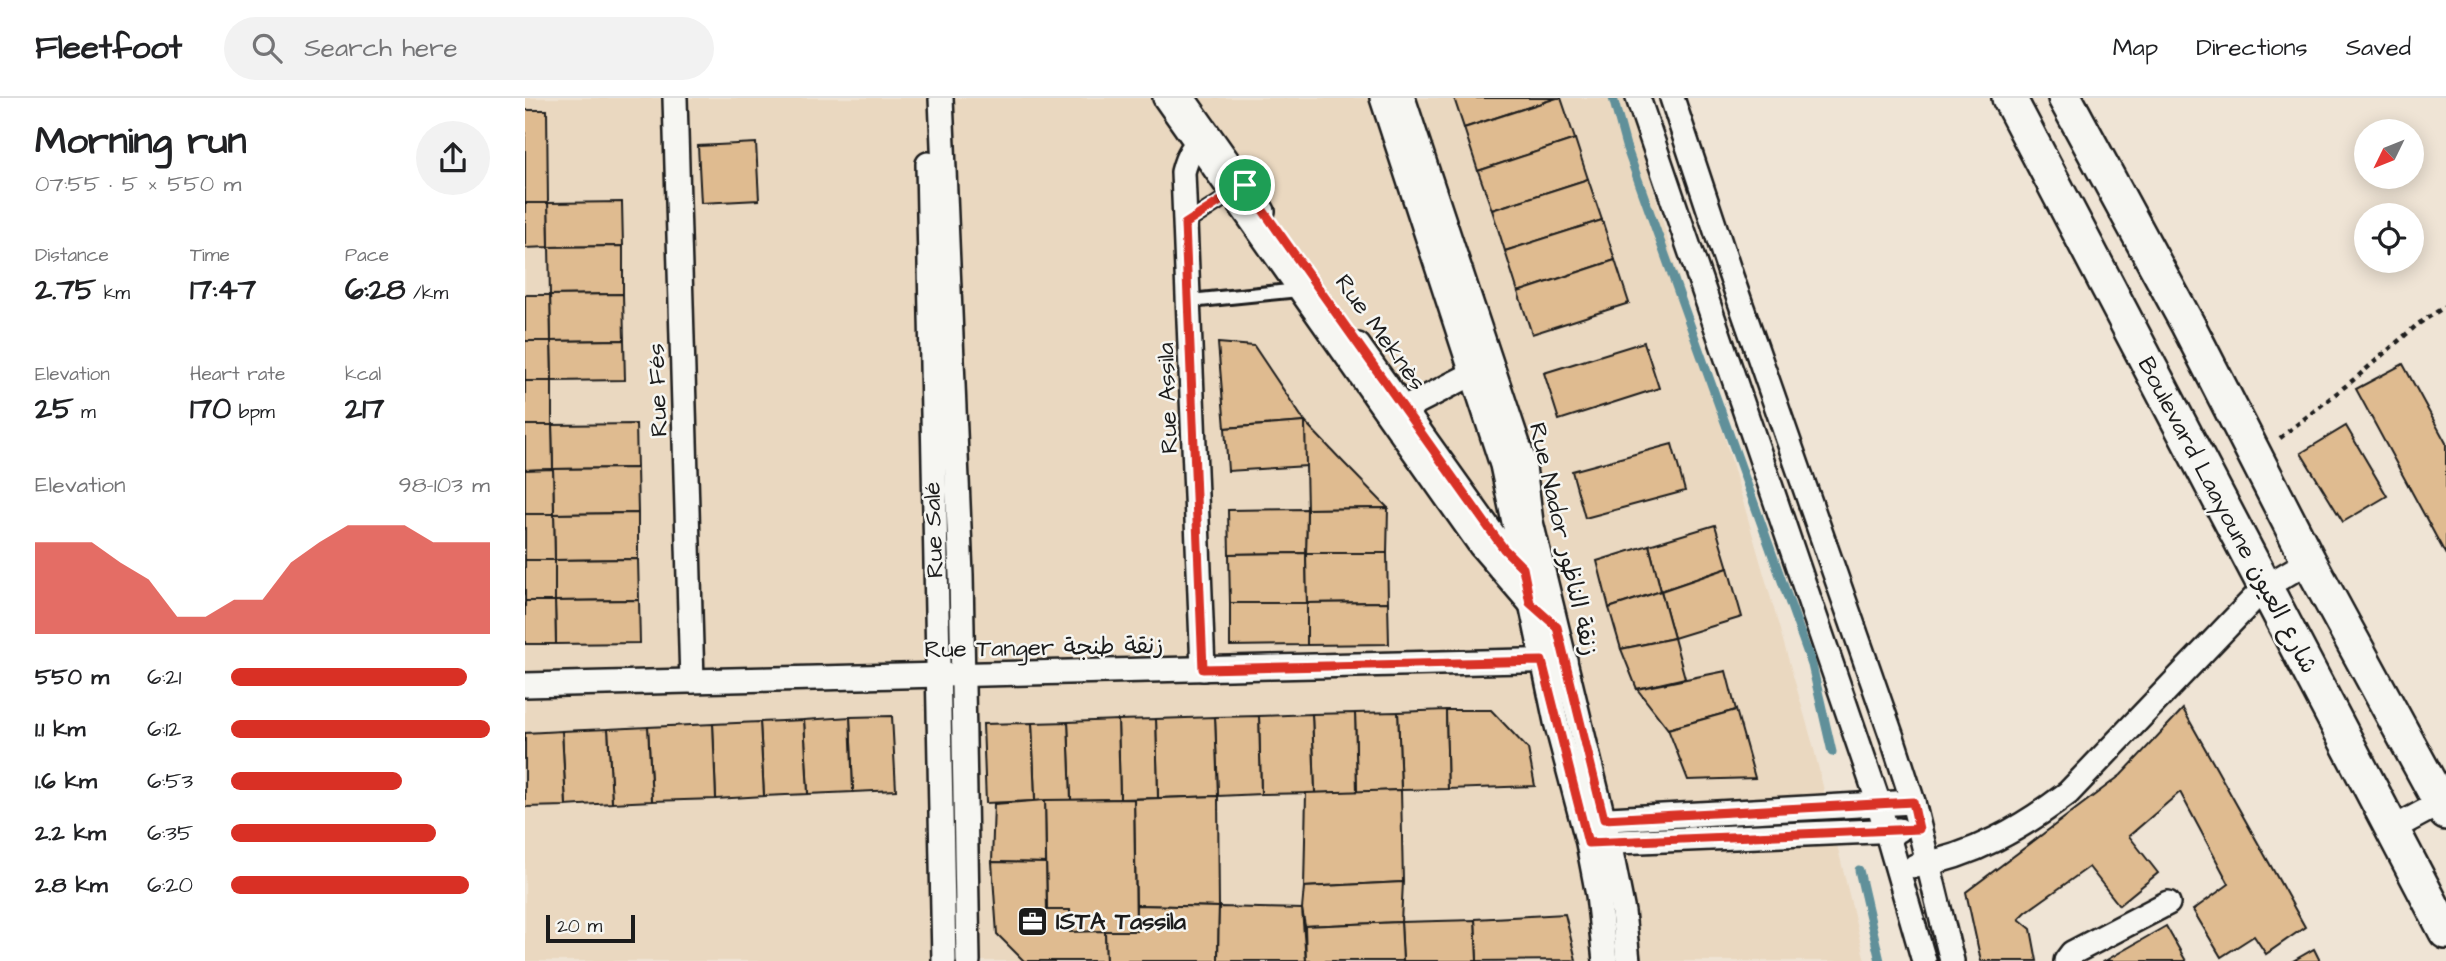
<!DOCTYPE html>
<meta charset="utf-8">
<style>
body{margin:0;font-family:"Architects Daughter","Playpen Sans Arabic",sans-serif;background:#f2f2f2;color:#202124;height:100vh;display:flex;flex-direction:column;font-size:26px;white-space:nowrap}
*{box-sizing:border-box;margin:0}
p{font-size:23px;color:#757577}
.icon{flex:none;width:38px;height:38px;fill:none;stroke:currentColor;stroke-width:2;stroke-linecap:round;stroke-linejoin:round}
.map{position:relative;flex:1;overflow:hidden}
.sheet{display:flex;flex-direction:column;background:#fff;width:525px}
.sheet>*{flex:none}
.needle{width:46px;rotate:227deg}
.tools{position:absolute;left:1829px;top:21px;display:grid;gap:14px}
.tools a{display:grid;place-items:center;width:70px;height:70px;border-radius:50%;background:#fff;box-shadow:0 4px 18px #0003;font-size:35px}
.scale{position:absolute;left:21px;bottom:18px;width:89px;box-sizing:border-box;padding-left:7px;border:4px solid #1c1c1c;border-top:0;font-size:19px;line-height:24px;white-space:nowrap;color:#1c1c1c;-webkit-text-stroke:5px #f6f6f2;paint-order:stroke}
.pin{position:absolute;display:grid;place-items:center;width:60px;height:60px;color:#fff;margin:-30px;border:4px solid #fff;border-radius:50%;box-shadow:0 2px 7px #0007}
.round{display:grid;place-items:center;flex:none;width:74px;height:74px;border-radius:37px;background:#f2f2f2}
.summary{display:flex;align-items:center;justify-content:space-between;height:119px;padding:0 35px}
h1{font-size:38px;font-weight:700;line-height:52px}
.stats{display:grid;grid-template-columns:repeat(3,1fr);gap:10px;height:119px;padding:7px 35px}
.stats div{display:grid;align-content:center}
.stats b{font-size:30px;font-weight:700}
.stats small{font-size:19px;font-weight:400}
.stats p{font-size:19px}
.chart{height:196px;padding:14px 35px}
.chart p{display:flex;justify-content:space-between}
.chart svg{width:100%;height:126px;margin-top:7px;fill:#d93025;opacity:.7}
ul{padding:0 35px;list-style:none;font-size:23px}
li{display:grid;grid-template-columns:112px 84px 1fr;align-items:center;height:52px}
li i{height:18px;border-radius:9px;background:#d93025}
header{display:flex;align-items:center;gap:42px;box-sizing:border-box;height:98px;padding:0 35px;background:#fff;border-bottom:2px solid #e0e0e0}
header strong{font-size:33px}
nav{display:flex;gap:38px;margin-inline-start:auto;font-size:24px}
.search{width:490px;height:63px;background:#f2f2f2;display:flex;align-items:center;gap:18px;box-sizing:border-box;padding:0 24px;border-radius:38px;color:#757577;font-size:26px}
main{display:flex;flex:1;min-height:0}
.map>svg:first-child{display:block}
.built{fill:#ead8c0}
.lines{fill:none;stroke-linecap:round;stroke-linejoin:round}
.stream{stroke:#61909a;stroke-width:9}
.building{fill:#dfbb90;stroke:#1c1c1c;stroke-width:2}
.lane-casing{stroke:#1c1c1c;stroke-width:18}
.street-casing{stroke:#1c1c1c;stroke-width:28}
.secondary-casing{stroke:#1c1c1c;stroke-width:38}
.path{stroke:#1c1c1c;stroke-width:4.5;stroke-dasharray:5 5;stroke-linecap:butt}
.lane{stroke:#f6f6f2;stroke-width:12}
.street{stroke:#f6f6f2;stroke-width:23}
.secondary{stroke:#f6f6f2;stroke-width:33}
.route-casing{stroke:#fff;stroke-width:14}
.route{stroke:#d93025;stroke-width:9}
.labels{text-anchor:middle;stroke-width:5;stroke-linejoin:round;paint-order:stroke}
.street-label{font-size:24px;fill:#1c1c1c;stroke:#f6f6f2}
.poi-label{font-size:24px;font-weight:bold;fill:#1c1c1c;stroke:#f6f6f2;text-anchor:start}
</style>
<header>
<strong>Fleetfoot</strong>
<div class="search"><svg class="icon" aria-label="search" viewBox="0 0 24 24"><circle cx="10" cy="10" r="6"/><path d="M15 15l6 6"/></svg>Search here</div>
<nav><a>Map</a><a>Directions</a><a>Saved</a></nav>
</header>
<main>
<section class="sheet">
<div class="summary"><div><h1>Morning run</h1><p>07:55 · 5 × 550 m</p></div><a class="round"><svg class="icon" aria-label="share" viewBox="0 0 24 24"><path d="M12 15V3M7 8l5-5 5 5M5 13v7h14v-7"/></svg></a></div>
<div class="stats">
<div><p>Distance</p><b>2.75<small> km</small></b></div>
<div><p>Time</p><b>17:47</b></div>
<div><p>Pace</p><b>6:28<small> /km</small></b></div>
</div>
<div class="stats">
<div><p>Elevation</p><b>25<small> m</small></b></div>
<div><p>Heart rate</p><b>170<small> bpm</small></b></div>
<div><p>kcal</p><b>217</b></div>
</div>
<div class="chart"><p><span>Elevation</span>98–103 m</p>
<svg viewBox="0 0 160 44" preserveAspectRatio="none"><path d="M0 44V12L10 12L20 12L30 19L40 25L50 38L60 38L70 32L80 32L90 19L100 12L110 6L120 6L130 6L140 12L150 12L160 12V44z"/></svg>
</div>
<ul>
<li><b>550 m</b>6:21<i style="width:91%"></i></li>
<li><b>1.1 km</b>6:12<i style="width:100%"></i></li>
<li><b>1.6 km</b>6:53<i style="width:66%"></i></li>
<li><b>2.2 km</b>6:35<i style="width:79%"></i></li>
<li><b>2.8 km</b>6:20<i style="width:92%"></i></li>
</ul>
</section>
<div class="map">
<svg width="1921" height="863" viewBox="0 0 1921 863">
<rect width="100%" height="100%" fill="#efe4d5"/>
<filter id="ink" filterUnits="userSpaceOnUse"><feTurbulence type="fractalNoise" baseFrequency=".0143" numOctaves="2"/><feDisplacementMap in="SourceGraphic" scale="14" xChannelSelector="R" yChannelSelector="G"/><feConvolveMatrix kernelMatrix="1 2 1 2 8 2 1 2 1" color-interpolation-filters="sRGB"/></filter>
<g filter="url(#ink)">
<path class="built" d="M 0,0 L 1098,0 L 1120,62 L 1288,647 L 1340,863 L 0,863 Z"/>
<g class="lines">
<g class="stream">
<path d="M 1088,0 L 1101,48 L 1287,567 L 1307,654"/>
<path d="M 1334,772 L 1355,863"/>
</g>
</g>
<g class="building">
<path d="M 929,0 L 1032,0 L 939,30 Z"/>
<path d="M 1032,0 L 1036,0 L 1050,41 L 953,73 L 939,30 Z"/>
<path d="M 0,12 L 22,12 L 23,105 L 0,105 Z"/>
<path d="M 1050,41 L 1063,81 L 967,112 L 953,73 Z"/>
<path d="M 231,45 L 234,102 L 176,105 L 173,48 Z"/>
<path d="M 1063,81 L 1077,122 L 980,153 L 967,112 Z"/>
<path d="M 97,104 L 98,148 L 24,149 L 23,105 Z"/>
<path d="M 0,105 L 23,105 L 24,149 L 0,150 Z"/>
<path d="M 1077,122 L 1090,162 L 993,194 L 980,153 Z"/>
<path d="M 98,148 L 98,196 L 25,197 L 24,149 Z"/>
<path d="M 1090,162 L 1104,205 L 1007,236 L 993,194 Z"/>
<path d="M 98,196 L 99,242 L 26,243 L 25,197 Z"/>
<path d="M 0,197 L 25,197 L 26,243 L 0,243 Z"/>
<path d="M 99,242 L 100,282 L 27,283 L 26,243 Z"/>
<path d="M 0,243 L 26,243 L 27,283 L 0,283 Z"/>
<path d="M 1119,244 L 1134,290 L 1034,322 L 1019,275 Z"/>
<path d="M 693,245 L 729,248 L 780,324 L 700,330 Z"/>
<path d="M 1878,266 L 1921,345 L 1921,457 L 1831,291 Z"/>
<rect x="0" y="283" width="27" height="44"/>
<path d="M 780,324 L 782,368 L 703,373 L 700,330 Z"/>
<path d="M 780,324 L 819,365 L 863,410 L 782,411 Z"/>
<path d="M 111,326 L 112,370 L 28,371 L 27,327 Z"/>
<path d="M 0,327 L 27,327 L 28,371 L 0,372 Z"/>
<path d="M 1821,328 L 1862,398 L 1818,424 L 1776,355 Z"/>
<path d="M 1147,346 L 1160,393 L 1060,420 L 1047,373 Z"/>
<path d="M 112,370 L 113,415 L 29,416 L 28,371 Z"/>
<path d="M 28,371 L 29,416 L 0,416 L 0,372 Z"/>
<path d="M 863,410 L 862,455 L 781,455 L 782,411 Z"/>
<path d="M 782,411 L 781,455 L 704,456 L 703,412 Z"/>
<path d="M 113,415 L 113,461 L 30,462 L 29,416 Z"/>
<path d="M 0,416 L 29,416 L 30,462 L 0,462 Z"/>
<path d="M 1190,427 L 1203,470 L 1136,493 L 1124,447 Z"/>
<path d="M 1124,447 L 1136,493 L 1084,510 L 1072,463 Z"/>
<path d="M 781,455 L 782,505 L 705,505 L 704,456 Z"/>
<path d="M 781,455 L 862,455 L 863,504 L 782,505 Z"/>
<path d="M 113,461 L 114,502 L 30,503 L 30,462 Z"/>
<rect x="0" y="462" width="30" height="41"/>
<path d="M 1203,470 L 1217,519 L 1149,540 L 1136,493 Z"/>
<path d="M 1136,493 L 1149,540 L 1096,551 L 1084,510 Z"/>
<path d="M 114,502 L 115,545 L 31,546 L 30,503 Z"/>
<path d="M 0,503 L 30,503 L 31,546 L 0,546 Z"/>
<path d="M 863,504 L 864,546 L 782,547 L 782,505 Z"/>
<path d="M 705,505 L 782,505 L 782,547 L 705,548 Z"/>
<path d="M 1149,540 L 1160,580 L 1112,591 L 1096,551 Z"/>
<path d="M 1201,573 L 1211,612 L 1143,631 L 1112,591 Z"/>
<path d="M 1658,611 L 1780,829 L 1741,856 L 1729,838 L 1696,859 L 1668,812 L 1704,786 L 1655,694 L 1604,738 L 1633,775 L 1594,807 L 1564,769 L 1501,814 L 1494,821 L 1506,831 L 1512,863 L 1456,863 L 1441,794 L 1596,677 Z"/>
<path d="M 921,612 L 923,691 L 876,692 L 873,614 Z"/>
<path d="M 921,612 L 966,612 L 1003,651 L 1010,688 L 923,691 Z"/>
<path d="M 1211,612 L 1230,680 L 1163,682 L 1143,631 Z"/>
<path d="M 873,614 L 876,692 L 832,694 L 830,615 Z"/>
<path d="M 830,615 L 832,694 L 790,695 L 787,616 Z"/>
<path d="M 787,616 L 790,695 L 736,696 L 734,618 Z"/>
<path d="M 367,618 L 371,692 L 328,694 L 325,619 Z"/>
<path d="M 734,618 L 736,696 L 693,698 L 690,619 Z"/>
<path d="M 325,619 L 328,694 L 283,696 L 279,622 Z"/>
<path d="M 690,619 L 693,698 L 633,700 L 631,621 Z"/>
<path d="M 631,621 L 633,700 L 595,701 L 593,622 Z"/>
<path d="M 279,622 L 283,696 L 239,698 L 235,624 Z"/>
<path d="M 593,622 L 595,701 L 546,702 L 543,624 Z"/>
<path d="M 235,624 L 239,698 L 191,701 L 188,626 Z"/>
<path d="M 543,624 L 546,702 L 510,703 L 507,625 Z"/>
<path d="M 507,625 L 510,703 L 461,705 L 458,626 Z"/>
<path d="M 188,626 L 191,701 L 127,703 L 123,629 Z"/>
<path d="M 123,629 L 127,703 L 87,705 L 83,631 Z"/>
<path d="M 83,631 L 87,705 L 41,708 L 37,633 Z"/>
<path d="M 37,633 L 41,708 L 0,709 L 0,635 Z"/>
<path d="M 876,692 L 878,784 L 779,789 L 781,695 Z"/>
<path d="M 693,698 L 694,809 L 611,807 L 609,701 Z"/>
<path d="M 609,701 L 611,833 L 545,834 L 545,812 L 522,812 L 520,702 Z"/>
<path d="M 520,702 L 521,765 L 467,764 L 469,706 Z"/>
<path d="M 467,764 L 521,765 L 522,812 L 545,812 L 545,834 L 580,833 L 581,863 L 499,863 L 472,836 Z"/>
<path d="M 878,784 L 876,824 L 780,828 L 777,811 L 779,789 Z"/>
<path d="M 611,807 L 694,809 L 693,863 L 581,863 L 580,833 L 611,833 Z"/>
<path d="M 694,809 L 777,811 L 781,863 L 693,863 Z"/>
<path d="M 1040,816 L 1051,862 L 952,863 L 950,821 Z"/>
<path d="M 950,822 L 952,863 L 878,863 L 876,824 Z"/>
<path d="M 876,824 L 878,863 L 781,863 L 780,828 Z"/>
<path d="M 1641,828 L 1661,863 L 1580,863 Z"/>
<path d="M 1789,851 L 1795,863 L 1768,863 Z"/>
</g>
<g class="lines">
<defs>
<g id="lane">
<path d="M 660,126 L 711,93"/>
<path d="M 665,203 L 774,192"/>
</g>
<g id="street">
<path d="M 150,0 L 167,583"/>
<path d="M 416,0 L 436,477 L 443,863"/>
<path d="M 640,0 L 955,447 L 1005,505"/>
<path d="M 658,0 L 738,113"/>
<path d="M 857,0 L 977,367 L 1031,624 L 1063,745 L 1073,797 L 1080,863"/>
<path d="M 878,0 L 998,361 L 1006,424 L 1084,744 L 1098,814 L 1103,863"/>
<path d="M 1113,0 L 1351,697 L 1399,863"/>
<path d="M 1147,0 L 1206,178 L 1368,642 L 1388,704 L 1427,863"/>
<path d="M 403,66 L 419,863"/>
<path d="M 833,247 L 963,429 L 979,451 L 1000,471"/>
<path d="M 867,317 L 947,276"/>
<path d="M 678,571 L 658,74 C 662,58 668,47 681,37"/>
<path d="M 0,587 L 1040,562"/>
<path d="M 1066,722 L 1388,704"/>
<path d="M 1867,731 L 1921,702"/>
<path d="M 1069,745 L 1374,732"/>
<path d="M 1390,768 C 1448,758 1497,730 1543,695 L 1740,489 L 1784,463"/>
<path d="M 1541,863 L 1547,855 L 1643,805"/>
</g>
<g id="secondary">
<path d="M 1484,0 L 1921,834"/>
<path d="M 1540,0 L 1663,227 L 1784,463 L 1921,715"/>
</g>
</defs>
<use href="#lane" class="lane-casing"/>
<use href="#street" class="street-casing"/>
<use href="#secondary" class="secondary-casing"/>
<path class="path" d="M 1755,340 L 1832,279 L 1893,226 L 1921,208"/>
<use href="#lane" class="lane"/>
<use href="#street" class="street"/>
<use href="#secondary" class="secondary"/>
</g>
</g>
<g class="lines" filter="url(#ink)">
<defs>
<path id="route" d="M 720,87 L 963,429 L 979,451 L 998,470 L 1005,505 L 1032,529 L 1079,721 L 1388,704 L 1394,731 L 1063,745 L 1017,563 L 678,571 L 660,126 Z"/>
</defs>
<use href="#route" class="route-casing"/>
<use href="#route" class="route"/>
</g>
<defs>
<symbol id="office-square" viewBox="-11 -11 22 22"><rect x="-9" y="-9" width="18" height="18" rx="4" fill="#1c1c1c" stroke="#f6f6f2"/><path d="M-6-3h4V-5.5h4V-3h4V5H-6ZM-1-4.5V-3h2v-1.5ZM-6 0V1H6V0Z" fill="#fff"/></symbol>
</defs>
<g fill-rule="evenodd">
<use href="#office-square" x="490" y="806" width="35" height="35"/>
</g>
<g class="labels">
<g class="street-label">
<text transform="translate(856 234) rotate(54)" y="8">Rue Meknès</text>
<text transform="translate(132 292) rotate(-92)" y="8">Rue Fés</text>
<text transform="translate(642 300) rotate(-92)" y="8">Rue Assila</text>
<text transform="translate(1703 417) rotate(62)" y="8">Boulevard Laayoune شارع العيون</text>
<text transform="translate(408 432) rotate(-92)" y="8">Rue Salé</text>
<text transform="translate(1039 441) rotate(77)" y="8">Rue Nador زنقة الناظور</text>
<text transform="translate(519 549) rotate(-1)" y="8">Rue Tanger زنقة طنجة</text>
</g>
<g class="poi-label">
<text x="531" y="831">ISTA Tassila</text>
</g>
</g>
</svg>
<div class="tools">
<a><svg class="needle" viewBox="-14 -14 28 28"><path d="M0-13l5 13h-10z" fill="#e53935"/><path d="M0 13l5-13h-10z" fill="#757577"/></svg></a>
<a><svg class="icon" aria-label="locate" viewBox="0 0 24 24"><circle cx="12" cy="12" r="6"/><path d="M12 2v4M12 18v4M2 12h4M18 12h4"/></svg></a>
</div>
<div class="scale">20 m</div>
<div class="pin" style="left:720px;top:87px;background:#1e9e55"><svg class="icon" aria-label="arrive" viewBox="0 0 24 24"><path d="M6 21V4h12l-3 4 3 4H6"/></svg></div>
</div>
</main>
